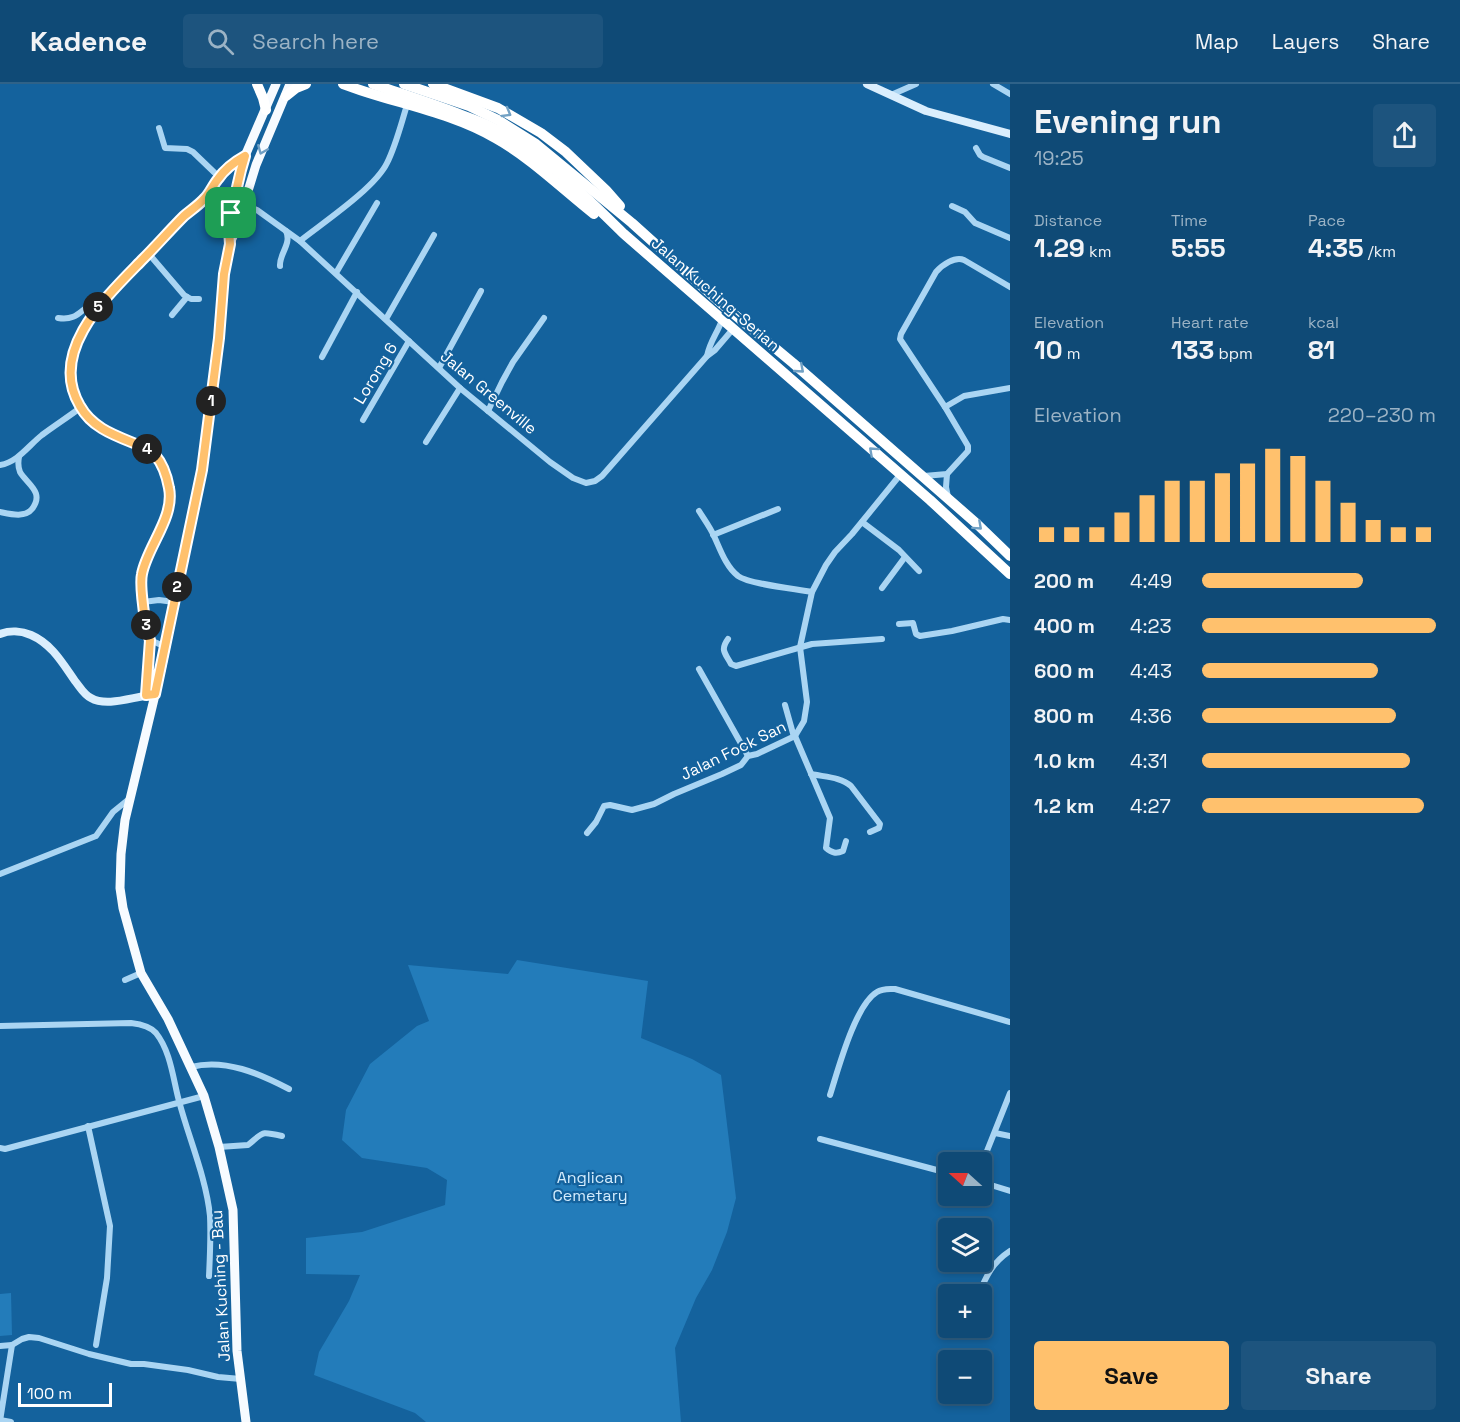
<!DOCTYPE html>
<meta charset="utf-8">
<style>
body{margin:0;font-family:"Space Grotesk",sans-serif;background:#1d547e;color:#f1f3f6;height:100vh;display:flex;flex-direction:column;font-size:22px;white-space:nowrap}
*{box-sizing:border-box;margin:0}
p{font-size:20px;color:#9bb3c5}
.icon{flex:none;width:33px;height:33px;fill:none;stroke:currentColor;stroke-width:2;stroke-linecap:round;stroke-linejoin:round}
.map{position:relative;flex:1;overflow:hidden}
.panel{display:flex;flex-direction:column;background:#0f4a76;width:450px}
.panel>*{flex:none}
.needle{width:39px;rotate:291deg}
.fabs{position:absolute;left:938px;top:1068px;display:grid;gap:12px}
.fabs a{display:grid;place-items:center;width:54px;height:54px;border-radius:6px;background:#0f4a76;box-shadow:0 3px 9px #0003,0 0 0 2px #2f6288;font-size:30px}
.scale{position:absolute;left:18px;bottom:15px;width:94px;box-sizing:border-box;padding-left:6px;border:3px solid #fff;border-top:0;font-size:16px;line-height:21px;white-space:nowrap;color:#fff;-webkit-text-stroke:4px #14629d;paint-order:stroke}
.pin{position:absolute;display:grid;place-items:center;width:51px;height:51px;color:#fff;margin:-26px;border-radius:12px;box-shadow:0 3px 9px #0006}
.km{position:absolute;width:30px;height:30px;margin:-15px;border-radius:50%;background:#222;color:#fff;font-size:16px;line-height:30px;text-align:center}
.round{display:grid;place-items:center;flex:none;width:63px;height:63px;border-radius:6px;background:#1d547e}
.head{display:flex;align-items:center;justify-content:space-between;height:102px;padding:0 24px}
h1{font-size:33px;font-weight:700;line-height:45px}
.metrics{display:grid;grid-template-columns:repeat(3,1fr);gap:9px;height:102px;padding:6px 24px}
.metrics div{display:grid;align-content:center}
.metrics b{font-size:26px;font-weight:700}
.metrics small{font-size:16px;font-weight:400}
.metrics p{font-size:16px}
.chart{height:168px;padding:12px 24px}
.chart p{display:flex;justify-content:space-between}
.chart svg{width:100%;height:108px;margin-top:6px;stroke:#ffc16d;stroke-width:6}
.action{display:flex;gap:12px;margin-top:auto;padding:12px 24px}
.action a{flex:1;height:69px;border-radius:6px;background:#ffc16d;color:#111;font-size:24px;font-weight:700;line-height:69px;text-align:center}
.action a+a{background:#1d547e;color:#f1f3f6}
ul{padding:0 24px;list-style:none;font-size:20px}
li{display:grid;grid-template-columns:96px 72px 1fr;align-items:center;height:45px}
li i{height:15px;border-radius:8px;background:#ffc16d}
header{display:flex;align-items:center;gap:36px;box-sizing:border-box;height:84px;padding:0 30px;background:#0f4a76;border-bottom:2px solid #2f6288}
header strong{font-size:28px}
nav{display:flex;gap:33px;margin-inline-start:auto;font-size:21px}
.search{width:420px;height:54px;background:#1d547e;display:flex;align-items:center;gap:15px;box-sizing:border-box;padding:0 21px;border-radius:6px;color:#9bb3c5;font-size:22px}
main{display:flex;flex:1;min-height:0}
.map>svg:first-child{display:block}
.green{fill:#237cba}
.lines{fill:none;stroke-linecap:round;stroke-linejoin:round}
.street{stroke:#aad5f3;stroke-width:6}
.secondary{stroke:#daeefd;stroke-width:8}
.primary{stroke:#f7fbff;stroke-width:9}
.highway{stroke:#fff;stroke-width:10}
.oneway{stroke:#72a1c4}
.oneway2{stroke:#6f9fc4}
.route-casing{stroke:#fff;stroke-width:12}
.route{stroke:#ffc16d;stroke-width:8}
.labels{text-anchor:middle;stroke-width:4.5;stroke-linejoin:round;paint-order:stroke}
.street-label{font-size:16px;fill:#fff;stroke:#14629d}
.park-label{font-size:16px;fill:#d3ecfd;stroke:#14629d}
</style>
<header>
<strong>Kadence</strong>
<div class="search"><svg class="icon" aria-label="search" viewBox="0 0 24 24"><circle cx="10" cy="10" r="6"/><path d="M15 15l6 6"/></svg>Search here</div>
<nav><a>Map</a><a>Layers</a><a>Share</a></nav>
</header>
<main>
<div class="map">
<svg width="1010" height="1338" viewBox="0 0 1010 1338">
<rect width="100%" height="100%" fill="#14629d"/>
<g class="green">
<path d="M 517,876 L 648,897 L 641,954 L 692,975 L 721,991 L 736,1114 L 727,1148 L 712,1186 L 696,1214 L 675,1264 L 681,1338 L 426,1338 L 415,1329 L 314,1291 L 319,1268 L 349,1217 L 360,1191 L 306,1190 L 306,1154 L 362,1148 L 445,1121 L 447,1096 L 427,1084 L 362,1074 L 342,1056 L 346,1026 L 370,980 L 417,942 L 429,937 L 408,881 L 508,890 Z"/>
<path d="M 11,1209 L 12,1251 L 0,1252 L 0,1210 Z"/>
</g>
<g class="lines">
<g class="street">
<path d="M 993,0 L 1010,10"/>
<path d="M 891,11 L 916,0"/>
<path d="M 159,44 L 165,64 L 187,65 L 193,68 L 219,93"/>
<path d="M 976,64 L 980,71 L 983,73 L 1010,84"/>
<path d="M 206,113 L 219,127 L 231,129"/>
<path d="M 952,122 L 965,128 L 975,139 L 1010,154"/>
<path d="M 243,124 L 250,123 L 257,126 L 300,157 L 460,304 L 550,378 L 573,394 L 586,399 L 595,397 L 602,392 L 707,272 L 715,266 L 733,245"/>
<path d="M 300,157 C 324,138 375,104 387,79 C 396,61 401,40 407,21"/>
<path d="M 149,170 L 184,211 L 191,215 L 199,215"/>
<path d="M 280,182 C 279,170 292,160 286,147"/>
<path d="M 336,189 L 377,119"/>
<path d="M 172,231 L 187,213"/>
<path d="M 58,234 C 82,238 82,218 102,218"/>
<path d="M 386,235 L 434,151"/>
<path d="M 707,272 C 710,257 717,250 722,236"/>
<path d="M 322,273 L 357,208"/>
<path d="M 439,284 L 481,207"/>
<path d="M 945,323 L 964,312 L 1010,304"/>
<path d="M 488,327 L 502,298 L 513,278 L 544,234"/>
<path d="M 363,336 L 409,257"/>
<path d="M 426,358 L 460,304"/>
<path d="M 0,381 C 18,378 28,362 42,351 C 54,342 68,333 80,324"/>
<path d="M 947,390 L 946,403 L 948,413"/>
<path d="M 924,392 L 947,390 L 968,367 L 968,362 L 945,323 L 900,255 L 901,250 L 936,188 C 942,181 955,172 964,176 L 1010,203"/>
<path d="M 699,427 C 704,435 710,443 714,452 C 720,465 726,483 738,492 C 748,500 797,505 812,508"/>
<path d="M 0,428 C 10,430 25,434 32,425 C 45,408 27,400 20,388 C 18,383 18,378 19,373"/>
<path d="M 862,438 L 899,466 L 919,487"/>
<path d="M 713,451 L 778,425"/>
<path d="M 882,504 L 905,473"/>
<path d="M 143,518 L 159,516 L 174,518"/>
<path d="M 899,540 L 913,539 L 916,550 L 920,552 L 952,547 L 1003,535 L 1010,536"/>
<path d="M 728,555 C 720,566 725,569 731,580 L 736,582 L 812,560 L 882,555"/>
<path d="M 166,563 L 150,556 L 146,549 L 141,494 L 144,479 L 165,434 C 171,413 171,387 154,370 C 141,357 120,356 105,347 C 66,324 64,281 85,244 C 101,214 127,193 150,169 C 161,156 172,144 184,132 C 191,126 199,121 205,114 C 210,109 213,102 217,96 C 224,85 234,78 245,73"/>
<path d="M 699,585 L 748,672"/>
<path d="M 146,611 L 150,556"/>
<path d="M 785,621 L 794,653"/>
<path d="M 795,652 L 830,734 L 826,764 C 832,769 836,770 843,767 L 846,757"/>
<path d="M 811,690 C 825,693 841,693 851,702 L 880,740 L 879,744 L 870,748"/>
<path d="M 587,749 L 596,738 L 604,722 L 610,721 L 632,726 L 654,720 L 674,710 L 722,690 L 741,681 L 748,672 L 757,670 L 795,652 L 804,637 L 807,618 L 800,563 L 812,508 L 826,481 L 835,468 L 852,450 L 900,391"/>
<path d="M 0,790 L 96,752 L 113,728 L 129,715"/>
<path d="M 125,896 L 141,889"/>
<path d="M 0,942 L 131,939 C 139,940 150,942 156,949 C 171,968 173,995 179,1017 C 189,1055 206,1093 210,1132 C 211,1152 210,1172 209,1192"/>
<path d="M 191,983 C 225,974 260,990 289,1005"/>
<path d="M 830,1011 C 838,986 855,921 877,908 C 883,904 889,905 895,905 L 1010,938"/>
<path d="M 88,1042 L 110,1142 L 107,1194 L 96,1261"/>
<path d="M 995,1049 L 1010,1052"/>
<path d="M 820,1055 L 948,1089"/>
<path d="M 219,1063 L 248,1061 C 264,1048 260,1047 282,1052"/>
<path d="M 0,1064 L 5,1065 L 204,1012"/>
<path d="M 981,1082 L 1010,1009"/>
<path d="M 981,1098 L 1010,1107"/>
<path d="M 979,1210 C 986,1192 993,1178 1010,1167"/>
<path d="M 0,1262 L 12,1261"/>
<path d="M 0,1336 L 11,1338"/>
<path d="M 0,1337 L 12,1261 L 22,1255 L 29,1253 L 39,1254 L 89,1270 L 131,1280 L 144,1280 L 188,1286 L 218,1293 L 241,1295"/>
</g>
<g class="secondary">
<path d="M 867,0 L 926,27 L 1010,50"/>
<path d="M 0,550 C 10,546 22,547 31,551 C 52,560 63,580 75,597 C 80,603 84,611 91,614 C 108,624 137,611 155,611"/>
</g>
<g class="primary">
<path d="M 231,157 L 236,146 L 256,81 L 290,0"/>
<path d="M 246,1338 L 237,1267 L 233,1126 L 219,1063 L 204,1012 L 168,935 L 141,889 L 123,824 L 120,804 L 121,770 L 125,736 L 161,586 L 202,386 L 219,254 L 224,190 L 230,160 L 229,145 L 232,120 L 245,72 L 276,0"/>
</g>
<g class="highway">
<path d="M 257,0 L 263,14 L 266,26"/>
<path d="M 343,0 C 392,19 449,27 495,54 C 531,74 561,104 594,130"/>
<path d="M 373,0 C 402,10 431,19 459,30 C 470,34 482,38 493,44 C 543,69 584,111 624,150 L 930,416 L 1010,490"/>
<path d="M 404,0 L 469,22 L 498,36 L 536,60 L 632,139 L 723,221 L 793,279 L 977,440 L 1010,472"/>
<path d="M 433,0 L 498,24 L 541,49 L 566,68 L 606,106 L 620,122"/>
<path d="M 286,12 L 296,4 L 306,0"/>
</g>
</g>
<defs><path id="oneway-chevron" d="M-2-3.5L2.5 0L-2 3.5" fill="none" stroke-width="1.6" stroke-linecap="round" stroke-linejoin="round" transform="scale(1.5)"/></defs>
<g class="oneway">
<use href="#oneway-chevron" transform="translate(507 29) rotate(30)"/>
<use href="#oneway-chevron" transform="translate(800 285) rotate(41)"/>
<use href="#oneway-chevron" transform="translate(873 367) rotate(-138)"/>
<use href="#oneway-chevron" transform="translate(978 442) rotate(42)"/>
</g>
<use class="oneway2" href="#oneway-chevron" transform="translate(262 66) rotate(112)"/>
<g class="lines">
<defs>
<path id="route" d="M 245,72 L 241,86 L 231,129 L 229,145 L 230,160 L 224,190 L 219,254 L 202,386 L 155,610 L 146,611 L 150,556 L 147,549 C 145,534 139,503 142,490 C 147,463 175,433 169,404 C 167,393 163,380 155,371 C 149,365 139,361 131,358 C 111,350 91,342 80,322 C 47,267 108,211 143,175 C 157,161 170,146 184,132 C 191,126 199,121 205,114 C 210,109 213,101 218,95 C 225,85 234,78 245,72 Z"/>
</defs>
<use href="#route" class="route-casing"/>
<use href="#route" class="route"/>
</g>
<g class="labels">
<g class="street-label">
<text transform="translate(716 210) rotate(41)" y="6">Jalan Kuching-Serian</text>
<text transform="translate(375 289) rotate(-59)" y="6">Lorong 6</text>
<text transform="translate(489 308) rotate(40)" y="6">Jalan Greenville</text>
<text transform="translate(733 666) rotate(-26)" y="6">Jalan Fock San</text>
<text transform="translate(220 1202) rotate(-93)" y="6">Jalan Kuching - Bau</text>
</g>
<g class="park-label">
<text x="590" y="1099">Anglican<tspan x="590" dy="18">Cemetary</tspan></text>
</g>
</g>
</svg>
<div class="fabs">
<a><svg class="needle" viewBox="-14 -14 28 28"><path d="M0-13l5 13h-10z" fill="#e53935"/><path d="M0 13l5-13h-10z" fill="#9bb3c5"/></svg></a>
<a><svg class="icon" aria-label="layers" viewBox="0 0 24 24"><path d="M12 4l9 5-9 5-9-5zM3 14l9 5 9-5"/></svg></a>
<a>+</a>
<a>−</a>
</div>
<div class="scale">100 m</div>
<div class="pin" style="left:231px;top:129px;background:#1e9e55"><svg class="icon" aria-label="arrive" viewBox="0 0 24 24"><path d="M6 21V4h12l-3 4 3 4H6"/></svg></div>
<b class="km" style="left:211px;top:317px">1</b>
<b class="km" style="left:177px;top:503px">2</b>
<b class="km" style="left:146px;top:541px">3</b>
<b class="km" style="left:147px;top:365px">4</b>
<b class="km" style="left:98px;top:223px">5</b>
</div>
<section class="panel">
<div class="head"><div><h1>Evening run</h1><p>19:25</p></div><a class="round"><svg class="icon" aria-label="share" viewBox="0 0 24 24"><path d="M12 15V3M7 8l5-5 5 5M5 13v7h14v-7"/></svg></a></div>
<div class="metrics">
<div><p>Distance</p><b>1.29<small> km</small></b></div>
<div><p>Time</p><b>5:55</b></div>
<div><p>Pace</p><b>4:35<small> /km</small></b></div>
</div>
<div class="metrics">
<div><p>Elevation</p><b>10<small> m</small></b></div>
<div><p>Heart rate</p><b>133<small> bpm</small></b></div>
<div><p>kcal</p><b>81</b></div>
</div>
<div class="chart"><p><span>Elevation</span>220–230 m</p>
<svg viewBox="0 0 160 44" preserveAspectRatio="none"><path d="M5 44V38M15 44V38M25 44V38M35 44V32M45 44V25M55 44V19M65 44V19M75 44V16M85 44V12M95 44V6M105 44V9M115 44V19M125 44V28M135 44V35M145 44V38M155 44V38"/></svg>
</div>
<ul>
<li><b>200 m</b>4:49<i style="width:69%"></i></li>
<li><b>400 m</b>4:23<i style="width:100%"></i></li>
<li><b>600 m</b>4:43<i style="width:75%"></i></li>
<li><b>800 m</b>4:36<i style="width:83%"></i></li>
<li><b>1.0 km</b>4:31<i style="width:89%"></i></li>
<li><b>1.2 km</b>4:27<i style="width:95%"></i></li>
</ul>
<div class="action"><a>Save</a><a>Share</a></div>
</section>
</main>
